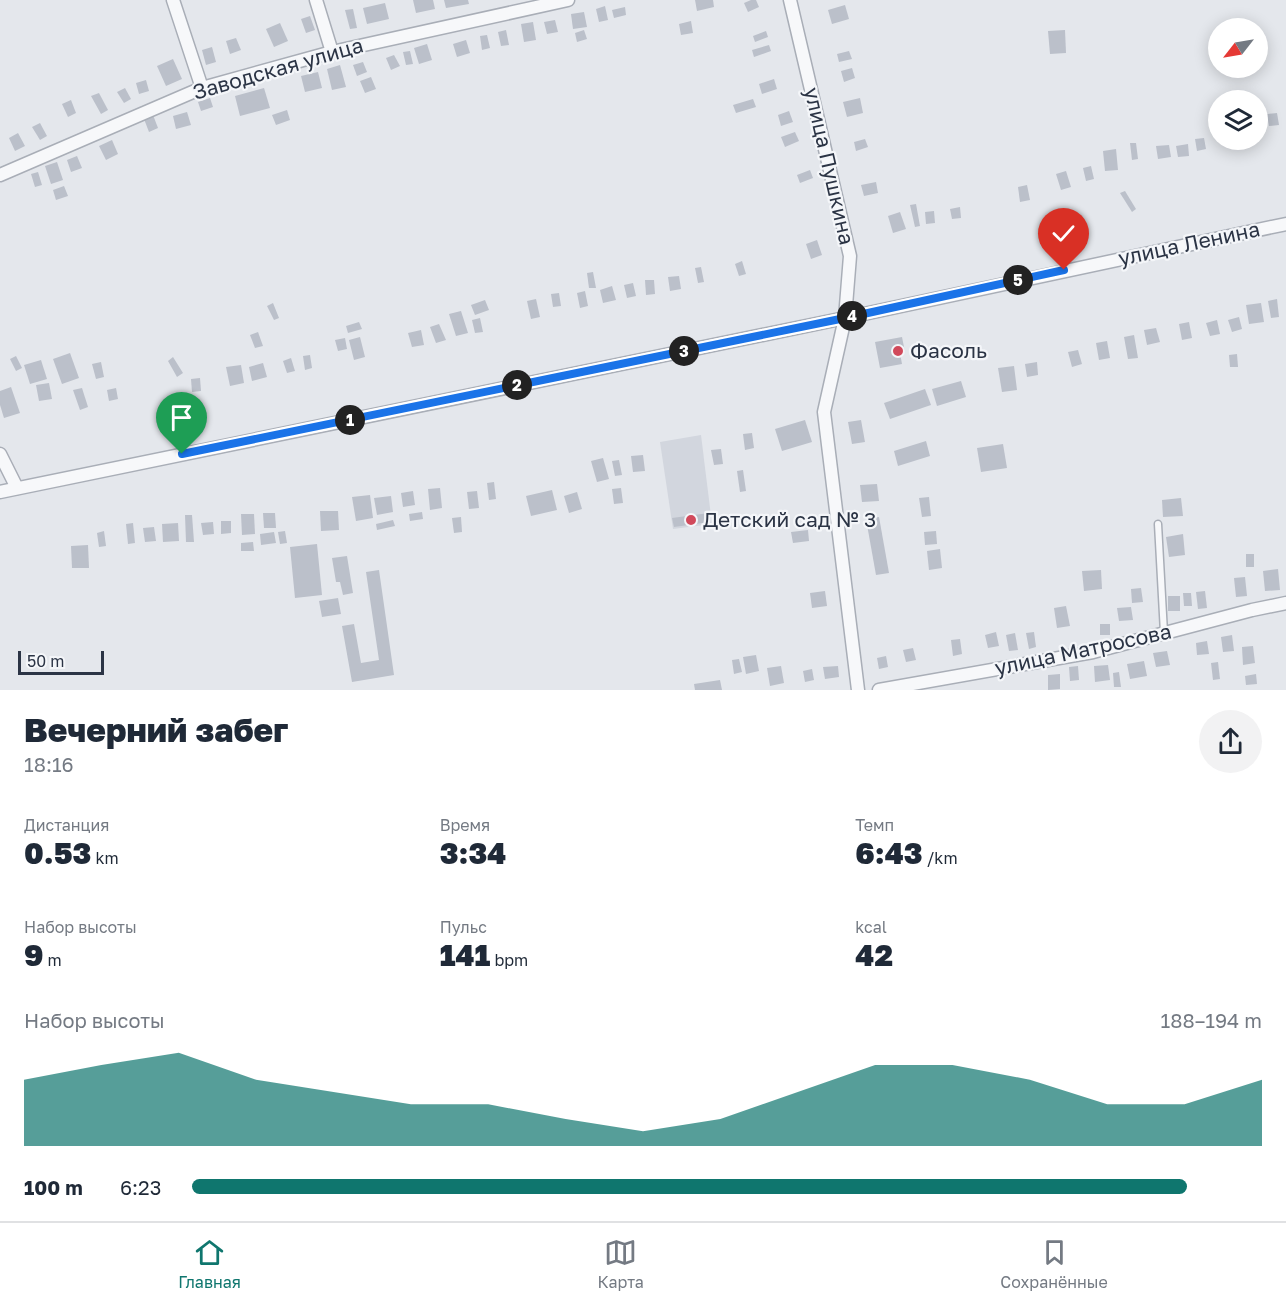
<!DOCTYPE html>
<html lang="ru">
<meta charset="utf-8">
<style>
body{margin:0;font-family:"Golos Text",sans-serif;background:#f2f2f3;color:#1f2937;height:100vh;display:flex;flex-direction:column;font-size:22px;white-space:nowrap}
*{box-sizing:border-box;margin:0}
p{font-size:20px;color:#747a83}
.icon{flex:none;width:33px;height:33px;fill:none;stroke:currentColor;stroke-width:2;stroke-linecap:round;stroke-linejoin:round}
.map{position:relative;height:690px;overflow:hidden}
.drawer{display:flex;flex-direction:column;background:#fff;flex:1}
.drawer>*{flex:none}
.needle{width:39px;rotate:239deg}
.controls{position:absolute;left:1208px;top:18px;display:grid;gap:12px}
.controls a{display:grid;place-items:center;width:60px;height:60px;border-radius:50%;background:#fff;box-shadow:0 3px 15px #0003;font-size:30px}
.scale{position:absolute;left:18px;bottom:15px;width:86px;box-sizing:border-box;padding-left:6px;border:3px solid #2b3445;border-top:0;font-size:16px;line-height:21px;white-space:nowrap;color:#2b3445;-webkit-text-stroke:4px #f4f6f9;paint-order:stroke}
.pin{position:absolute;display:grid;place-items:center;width:51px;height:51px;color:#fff;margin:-62px -26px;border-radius:50% 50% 50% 0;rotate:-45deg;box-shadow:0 0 6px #0007}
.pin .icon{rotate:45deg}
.km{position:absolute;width:30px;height:30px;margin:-15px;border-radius:50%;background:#222;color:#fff;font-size:16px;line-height:30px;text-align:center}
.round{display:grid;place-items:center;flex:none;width:63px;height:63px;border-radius:32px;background:#f2f2f3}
.summary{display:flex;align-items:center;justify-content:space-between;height:102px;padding:0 24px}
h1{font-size:33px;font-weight:800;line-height:45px}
.stats{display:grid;grid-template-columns:repeat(3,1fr);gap:9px;height:102px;padding:6px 24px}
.stats div{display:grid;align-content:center}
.stats b{font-size:30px;font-weight:800}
.stats small{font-size:16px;font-weight:400}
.stats p{font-size:16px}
.chart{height:168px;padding:12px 24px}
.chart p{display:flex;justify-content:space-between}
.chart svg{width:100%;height:108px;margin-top:6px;fill:#0f766e;opacity:.7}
ul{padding:0 24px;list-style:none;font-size:20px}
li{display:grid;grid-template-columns:96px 72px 1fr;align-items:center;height:45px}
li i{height:15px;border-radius:8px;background:#0f766e}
.tabs{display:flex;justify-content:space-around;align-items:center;height:84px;border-top:2px solid #e0e1e3;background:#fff;font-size:16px;color:#747a83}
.tabs a{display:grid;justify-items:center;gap:3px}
.tabs .current{color:#0f766e}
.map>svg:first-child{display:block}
.built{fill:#d2d6de}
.building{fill:#bbc0ca}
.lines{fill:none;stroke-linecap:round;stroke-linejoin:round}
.service-casing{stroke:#a9aeb7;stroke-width:9}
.minor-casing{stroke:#a9aeb7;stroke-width:15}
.service{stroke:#f7f8fa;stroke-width:6}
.minor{stroke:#f7f8fa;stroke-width:12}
.route-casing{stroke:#fff;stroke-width:12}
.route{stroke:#1a73e8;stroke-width:8}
.poi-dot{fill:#d1495b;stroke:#f4f6f9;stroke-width:2}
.labels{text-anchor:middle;stroke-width:4.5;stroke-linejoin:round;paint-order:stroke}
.street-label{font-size:21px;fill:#2b3445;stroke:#f4f6f9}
.poi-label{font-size:21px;fill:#2b3445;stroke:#f4f6f9;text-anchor:start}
</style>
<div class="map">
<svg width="1286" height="690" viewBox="0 0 1286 690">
<rect width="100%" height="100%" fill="#e4e7ec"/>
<path class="built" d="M 701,435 L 712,524 L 673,529 L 660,442 Z"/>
<g class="building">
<path d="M 413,0 L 433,0 L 435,9 L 416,13 Z"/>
<path d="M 444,0 L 468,0 L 469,4 L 446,8 Z"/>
<path d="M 695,0 L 713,0 L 714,7 L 697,11 Z"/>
<path d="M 751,0 L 756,0 L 759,7 L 748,12 L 744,3 Z"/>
<path d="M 385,3 L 389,19 L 367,24 L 363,8 Z"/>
<path d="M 845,5 L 849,19 L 832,24 L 828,10 Z"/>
<path d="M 605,6 L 608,20 L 599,22 L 596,9 Z"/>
<path d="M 625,7 L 626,15 L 614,18 L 612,10 Z"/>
<path d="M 353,9 L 357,28 L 350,29 L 345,10 Z"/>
<path d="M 584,12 L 587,27 L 573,29 L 571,14 Z"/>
<path d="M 310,16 L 315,30 L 306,33 L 301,19 Z"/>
<path d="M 555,20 L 558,32 L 547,34 L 544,22 Z"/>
<path d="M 691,21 L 693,33 L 681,35 L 679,24 Z"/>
<path d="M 533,22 L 536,40 L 524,42 L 521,24 Z"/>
<path d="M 280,23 L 288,41 L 274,47 L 266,29 Z"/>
<path d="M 506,30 L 509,45 L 501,46 L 498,32 Z"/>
<path d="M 584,30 L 587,39 L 577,42 L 575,33 Z"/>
<path d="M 1065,30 L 1066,53 L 1050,54 L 1048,31 Z"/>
<path d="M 766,31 L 768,37 L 755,42 L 753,36 Z"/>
<path d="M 487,35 L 490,48 L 482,50 L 480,36 Z"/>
<path d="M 236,38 L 241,50 L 230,54 L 226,41 Z"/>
<path d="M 466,40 L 470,53 L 457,57 L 453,44 Z"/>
<path d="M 427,44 L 432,60 L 419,64 L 414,48 Z"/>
<path d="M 769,45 L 771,51 L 754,57 L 752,50 Z"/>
<path d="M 212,47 L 216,62 L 206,65 L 202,50 Z"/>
<path d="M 410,51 L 413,64 L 406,65 L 403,52 Z"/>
<path d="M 849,51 L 852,59 L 839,62 L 837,54 Z"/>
<path d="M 394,55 L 400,66 L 391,70 L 386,58 Z"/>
<path d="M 173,59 L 182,79 L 166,86 L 157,66 Z"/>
<path d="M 363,62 L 367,72 L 357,76 L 353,65 Z"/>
<path d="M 340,65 L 346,87 L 332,90 L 327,69 Z"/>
<path d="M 852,68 L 855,78 L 844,82 L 841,71 Z"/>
<path d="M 318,72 L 322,88 L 305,92 L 301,76 Z"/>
<path d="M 371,77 L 376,89 L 365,93 L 360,81 Z"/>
<path d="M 774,79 L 777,89 L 762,94 L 759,84 Z"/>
<path d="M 146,80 L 149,91 L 139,94 L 136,83 Z"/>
<path d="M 125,88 L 131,99 L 124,103 L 117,92 Z"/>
<path d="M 264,88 L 270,108 L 240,116 L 235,96 Z"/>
<path d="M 99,93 L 108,110 L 101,114 L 91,96 Z"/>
<path d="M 210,98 L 213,107 L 201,111 L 198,102 Z"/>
<path d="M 860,98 L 863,113 L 847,117 L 843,102 Z"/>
<path d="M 753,99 L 756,107 L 736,113 L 733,105 Z"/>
<path d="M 71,100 L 76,113 L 68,117 L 62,104 Z"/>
<path d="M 287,110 L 290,120 L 276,125 L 272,115 Z"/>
<path d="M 789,111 L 793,122 L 781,126 L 778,115 Z"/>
<path d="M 187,112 L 191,125 L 176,129 L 173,116 Z"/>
<path d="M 1277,113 L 1279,125 L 1269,126 L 1267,114 Z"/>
<path d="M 153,115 L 158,128 L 149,132 L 144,119 Z"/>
<path d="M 40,123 L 47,136 L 40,140 L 32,127 Z"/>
<path d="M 795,132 L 799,141 L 785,147 L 781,137 Z"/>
<path d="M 18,133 L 25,146 L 15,151 L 9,138 Z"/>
<path d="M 1204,138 L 1206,149 L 1197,151 L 1195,139 Z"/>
<path d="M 865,139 L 868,147 L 856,151 L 854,142 Z"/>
<path d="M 112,140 L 118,154 L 106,160 L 99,146 Z"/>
<path d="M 1130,143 L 1136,143 L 1138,159 L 1132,160 Z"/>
<path d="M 1188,144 L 1189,156 L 1178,157 L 1176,146 Z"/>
<path d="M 1169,145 L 1171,157 L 1158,159 L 1156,146 Z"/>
<path d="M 1116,149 L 1118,170 L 1105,171 L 1103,151 Z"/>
<path d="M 77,156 L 82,168 L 71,172 L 67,160 Z"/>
<path d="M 57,162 L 63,180 L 51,184 L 45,166 Z"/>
<path d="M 1091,166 L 1094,179 L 1086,181 L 1083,168 Z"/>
<path d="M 810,170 L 813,178 L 800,183 L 797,175 Z"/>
<path d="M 1066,171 L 1071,187 L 1061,190 L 1056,174 Z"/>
<path d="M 38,172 L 42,185 L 35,187 L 31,174 Z"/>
<path d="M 876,182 L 878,193 L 864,196 L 861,185 Z"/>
<path d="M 1027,185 L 1030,200 L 1020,202 L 1018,187 Z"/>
<path d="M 64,186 L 68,196 L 56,200 L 53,190 Z"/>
<path d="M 1125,191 L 1136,209 L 1132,212 L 1120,193 Z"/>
<path d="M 916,204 L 920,226 L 915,227 L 910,205 Z"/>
<path d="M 960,207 L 961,218 L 952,219 L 950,209 Z"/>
<path d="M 934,211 L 935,223 L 926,224 L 925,212 Z"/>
<path d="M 900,212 L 906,229 L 893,233 L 888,216 Z"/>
<path d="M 817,240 L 822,255 L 811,259 L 806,244 Z"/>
<path d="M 742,261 L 746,274 L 739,276 L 735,264 Z"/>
<path d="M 701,267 L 704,282 L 698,283 L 695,268 Z"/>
<path d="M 593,272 L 596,288 L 589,288 L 587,273 Z"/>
<path d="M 679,276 L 681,289 L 670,291 L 668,277 Z"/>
<path d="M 645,280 L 654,280 L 655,294 L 646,295 Z"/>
<path d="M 633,283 L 636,296 L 627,298 L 624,285 Z"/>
<path d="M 612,286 L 616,300 L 603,303 L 600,290 Z"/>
<path d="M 585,291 L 588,306 L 580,308 L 577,293 Z"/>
<path d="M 559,293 L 561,306 L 553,307 L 551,294 Z"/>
<path d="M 536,299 L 540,317 L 531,319 L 527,301 Z"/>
<path d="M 1277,299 L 1279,317 L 1271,318 L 1268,301 Z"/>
<path d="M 485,300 L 489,310 L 475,315 L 471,305 Z"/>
<path d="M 273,303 L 279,318 L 274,320 L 267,306 Z"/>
<path d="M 1261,303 L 1264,322 L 1249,324 L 1246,305 Z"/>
<path d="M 461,311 L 468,333 L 456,336 L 449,314 Z"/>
<path d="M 1239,317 L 1242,329 L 1232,332 L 1228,320 Z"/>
<path d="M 480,318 L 483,332 L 475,333 L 472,320 Z"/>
<path d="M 1217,320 L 1220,334 L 1210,336 L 1206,323 Z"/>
<path d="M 359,322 L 362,329 L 348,333 L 346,326 Z"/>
<path d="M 1189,322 L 1192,338 L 1182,340 L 1179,324 Z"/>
<path d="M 439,324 L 446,340 L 436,343 L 430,327 Z"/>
<path d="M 1156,328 L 1160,342 L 1147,345 L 1144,330 Z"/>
<path d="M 421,330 L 424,345 L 412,347 L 408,333 Z"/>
<path d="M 258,332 L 263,346 L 255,348 L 250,335 Z"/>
<path d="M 1134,335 L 1138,358 L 1128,359 L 1124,337 Z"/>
<path d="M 360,337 L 365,357 L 354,360 L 349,340 Z"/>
<path d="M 902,337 L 905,352 L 900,353 L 902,364 L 880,368 L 875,342 Z"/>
<path d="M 345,338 L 347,349 L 338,351 L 335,340 Z"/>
<path d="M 1107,341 L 1110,358 L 1099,360 L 1096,343 Z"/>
<path d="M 1078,350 L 1082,364 L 1072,367 L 1068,352 Z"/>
<path d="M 70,353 L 79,378 L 62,384 L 53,359 Z"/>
<path d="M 1237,354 L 1238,367 L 1230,367 L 1229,355 Z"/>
<path d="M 310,355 L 312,368 L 305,370 L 303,356 Z"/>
<path d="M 16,356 L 22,368 L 16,371 L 10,359 Z"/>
<path d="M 173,357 L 183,373 L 177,377 L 168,361 Z"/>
<path d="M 291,358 L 295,371 L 287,373 L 283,361 Z"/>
<path d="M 41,360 L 47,379 L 30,384 L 24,365 Z"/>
<path d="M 101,362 L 104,377 L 96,379 L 92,364 Z"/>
<path d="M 1037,362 L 1038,375 L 1027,377 L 1025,364 Z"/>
<path d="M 263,363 L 267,377 L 252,381 L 249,367 Z"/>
<path d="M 241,365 L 244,383 L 230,386 L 226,367 Z"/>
<path d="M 1014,366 L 1017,390 L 1002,392 L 998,368 Z"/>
<path d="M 200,378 L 201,391 L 192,392 L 191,379 Z"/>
<path d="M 961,381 L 966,397 L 937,406 L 932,389 Z"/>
<path d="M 49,383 L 52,399 L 39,401 L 36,385 Z"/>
<path d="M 11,387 L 20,413 L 4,418 L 0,405 L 0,391 Z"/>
<path d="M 82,388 L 88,407 L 80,410 L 73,390 Z"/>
<path d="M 116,388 L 118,399 L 109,401 L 107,390 Z"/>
<path d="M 925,389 L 931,405 L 890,419 L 884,403 Z"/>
<path d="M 805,420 L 812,442 L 782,451 L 775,429 Z"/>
<path d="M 861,420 L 865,442 L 852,444 L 848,422 Z"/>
<path d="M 752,433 L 754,448 L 745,450 L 743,434 Z"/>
<path d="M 926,441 L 930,456 L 898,466 L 894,451 Z"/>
<path d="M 1003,444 L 1007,468 L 981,472 L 977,448 Z"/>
<path d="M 721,449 L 723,464 L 714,465 L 711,450 Z"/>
<path d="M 643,455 L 645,471 L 633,472 L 631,456 Z"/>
<path d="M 603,458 L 609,479 L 597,482 L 591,461 Z"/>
<path d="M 619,460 L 622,475 L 615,476 L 612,461 Z"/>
<path d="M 743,470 L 746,491 L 740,492 L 737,471 Z"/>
<path d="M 494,482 L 496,499 L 489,500 L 487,483 Z"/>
<path d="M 877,484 L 879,501 L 862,502 L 860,485 Z"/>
<path d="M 440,488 L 442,508 L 430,510 L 428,489 Z"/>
<path d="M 621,488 L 623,503 L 614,504 L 612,489 Z"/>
<path d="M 552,490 L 557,510 L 531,516 L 526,496 Z"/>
<path d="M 413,491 L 415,505 L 403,507 L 401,493 Z"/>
<path d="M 477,491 L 479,508 L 469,509 L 467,492 Z"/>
<path d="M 577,492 L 582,509 L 569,513 L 564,496 Z"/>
<path d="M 370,495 L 373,518 L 356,521 L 352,497 Z"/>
<path d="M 391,496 L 393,512 L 377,515 L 374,498 Z"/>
<path d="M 929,497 L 931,516 L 922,517 L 919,498 Z"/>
<path d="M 1181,498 L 1183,516 L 1163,517 L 1162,500 Z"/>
<path d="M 320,511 L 338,511 L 339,530 L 321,531 Z"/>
<path d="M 422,512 L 423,519 L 410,521 L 409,514 Z"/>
<path d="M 263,513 L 275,513 L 276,528 L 264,528 Z"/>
<path d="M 709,513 L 710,522 L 674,527 L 672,518 Z"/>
<path d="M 241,514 L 254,514 L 255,534 L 242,535 Z"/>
<path d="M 185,515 L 192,515 L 194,542 L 186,542 Z"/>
<path d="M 461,517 L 462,532 L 454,533 L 452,518 Z"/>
<path d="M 879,517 L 889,573 L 876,575 L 866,519 Z"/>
<path d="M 393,520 L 395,526 L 377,530 L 376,524 Z"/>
<path d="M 221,521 L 231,521 L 231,533 L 221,534 Z"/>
<path d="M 213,522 L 214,534 L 203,535 L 201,523 Z"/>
<path d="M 133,523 L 135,543 L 128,544 L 126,524 Z"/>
<path d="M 178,523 L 179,541 L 163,542 L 162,524 Z"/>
<path d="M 154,527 L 156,541 L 145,542 L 143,528 Z"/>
<path d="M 808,530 L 809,541 L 793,543 L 791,532 Z"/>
<path d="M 104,531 L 106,546 L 99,547 L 97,533 Z"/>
<path d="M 285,531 L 287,543 L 280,544 L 278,532 Z"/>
<path d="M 936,531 L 937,544 L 925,545 L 924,532 Z"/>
<path d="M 274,532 L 276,543 L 261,545 L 260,534 Z"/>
<path d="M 1183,534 L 1185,555 L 1169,557 L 1166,537 Z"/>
<path d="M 253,542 L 254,551 L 241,551 L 241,543 Z"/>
<path d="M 317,544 L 322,595 L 295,598 L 290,547 Z"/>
<path d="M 88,545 L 89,568 L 72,568 L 71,546 Z"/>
<path d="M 940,549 L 942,568 L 929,570 L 927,551 Z"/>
<rect x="1246" y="554" width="8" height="13"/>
<path d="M 347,556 L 353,593 L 343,595 L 340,582 L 336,582 L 332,558 Z"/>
<path d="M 1278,569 L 1280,590 L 1265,591 L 1263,571 Z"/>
<path d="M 379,570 L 394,675 L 352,682 L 342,626 L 354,624 L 361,663 L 379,660 L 366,572 Z"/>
<path d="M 1101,570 L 1102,589 L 1084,591 L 1082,571 Z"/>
<path d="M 1245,577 L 1247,596 L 1236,597 L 1234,578 Z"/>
<path d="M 1141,588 L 1143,602 L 1132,603 L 1131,589 Z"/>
<path d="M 825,591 L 827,606 L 812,608 L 810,593 Z"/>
<path d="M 1205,591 L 1207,608 L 1198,609 L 1196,592 Z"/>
<path d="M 1183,593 L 1191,593 L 1192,606 L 1184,606 Z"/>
<rect x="1168" y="596" width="12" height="15"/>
<path d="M 338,598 L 341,614 L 322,617 L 319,601 Z"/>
<path d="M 1066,606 L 1070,626 L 1057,628 L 1054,608 Z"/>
<path d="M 1131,607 L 1133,620 L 1119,621 L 1117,608 Z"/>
<rect x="1100" y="624" width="10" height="11"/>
<path d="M 996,632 L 999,646 L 988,648 L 985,635 Z"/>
<path d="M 1034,632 L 1036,647 L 1029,649 L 1026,633 Z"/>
<path d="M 1015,633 L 1018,650 L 1009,651 L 1006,635 Z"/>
<path d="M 1232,635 L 1234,651 L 1223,652 L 1221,637 Z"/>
<path d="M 960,639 L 962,654 L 953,656 L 951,640 Z"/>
<path d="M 1207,641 L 1209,654 L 1197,655 L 1196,643 Z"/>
<path d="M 1253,646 L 1255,663 L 1243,665 L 1242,647 Z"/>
<path d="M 913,648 L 916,660 L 906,662 L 903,650 Z"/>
<path d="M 1167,651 L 1170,665 L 1156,667 L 1153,653 Z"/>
<path d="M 756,655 L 759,671 L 746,674 L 743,657 Z"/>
<path d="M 886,656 L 888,667 L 879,669 L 877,658 Z"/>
<path d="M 739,659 L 742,672 L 734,674 L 732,660 Z"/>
<path d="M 1144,661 L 1147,676 L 1130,679 L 1127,664 Z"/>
<path d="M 1218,662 L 1220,679 L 1213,680 L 1211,663 Z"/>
<path d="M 1108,665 L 1110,680 L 1095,682 L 1094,666 Z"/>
<path d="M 781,666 L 784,683 L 770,686 L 767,668 Z"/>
<path d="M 838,666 L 839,677 L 825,679 L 823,667 Z"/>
<path d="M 1078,666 L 1079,680 L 1070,681 L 1069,667 Z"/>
<path d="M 812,669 L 814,680 L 805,682 L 803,671 Z"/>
<path d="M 1119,672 L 1121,687 L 1114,687 L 1113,673 Z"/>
<path d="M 1060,674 L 1060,689 L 1048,690 L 1048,675 Z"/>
<path d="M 1256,674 L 1257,684 L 1246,685 L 1245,676 Z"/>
<path d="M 720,680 L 722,690 L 695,690 L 694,684 Z"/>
</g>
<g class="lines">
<defs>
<path id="service" d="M 1158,524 L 1164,633"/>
<g id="minor">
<path d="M 173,0 L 202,88"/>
<path d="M 316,0 L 332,52"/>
<path d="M 790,0 L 850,256 L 845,318 L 824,412 L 858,690"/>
<path d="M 0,175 L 202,88 L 332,52 L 568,0"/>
<path d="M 0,454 L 17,488"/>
<path d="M 0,492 L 845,318 L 1286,224"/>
<path d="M 879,690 L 1093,652 L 1252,610 L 1286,603"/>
</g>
</defs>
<use href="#service" class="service-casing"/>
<use href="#minor" class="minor-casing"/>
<use href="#service" class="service"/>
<use href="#minor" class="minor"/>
</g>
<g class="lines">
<defs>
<path id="route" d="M 182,454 L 845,318 L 1064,270"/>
</defs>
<use href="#route" class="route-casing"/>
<use href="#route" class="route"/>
</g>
<g class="poi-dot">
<circle cx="898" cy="351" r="6"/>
<circle cx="691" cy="520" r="6"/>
</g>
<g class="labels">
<g class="street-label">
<text transform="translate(278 69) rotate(-16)" y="7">Заводская улица</text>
<text transform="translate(829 166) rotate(77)" y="7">улица Пушкина</text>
<text transform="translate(1189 244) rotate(-12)" y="7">улица Ленина</text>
<text transform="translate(1083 650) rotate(-12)" y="7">улица Матросова</text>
</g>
<g class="poi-label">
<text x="910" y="358">Фасоль</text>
<text x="703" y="527">Детский сад № 3</text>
</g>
</g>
</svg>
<div class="controls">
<a><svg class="needle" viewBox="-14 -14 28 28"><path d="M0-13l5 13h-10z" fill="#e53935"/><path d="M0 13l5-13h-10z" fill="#747a83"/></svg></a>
<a><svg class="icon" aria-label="layers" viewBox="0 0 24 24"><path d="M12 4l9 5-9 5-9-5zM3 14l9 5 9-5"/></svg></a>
</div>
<div class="scale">50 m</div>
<div class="pin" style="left:182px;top:454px;background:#1e9e55"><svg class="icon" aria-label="arrive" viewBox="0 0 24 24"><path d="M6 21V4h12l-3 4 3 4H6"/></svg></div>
<div class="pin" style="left:1064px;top:270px;background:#d93025"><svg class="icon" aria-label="check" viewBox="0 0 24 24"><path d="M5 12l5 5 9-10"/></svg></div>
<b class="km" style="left:350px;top:420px">1</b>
<b class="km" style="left:517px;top:385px">2</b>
<b class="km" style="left:684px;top:351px">3</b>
<b class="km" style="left:852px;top:316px">4</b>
<b class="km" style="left:1018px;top:280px">5</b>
</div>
<section class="drawer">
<div class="summary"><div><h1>Вечерний забег</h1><p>18:16</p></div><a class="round"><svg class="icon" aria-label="share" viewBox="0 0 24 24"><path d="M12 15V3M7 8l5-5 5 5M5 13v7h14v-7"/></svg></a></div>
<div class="stats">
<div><p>Дистанция</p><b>0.53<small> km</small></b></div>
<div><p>Время</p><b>3:34</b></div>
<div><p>Темп</p><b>6:43<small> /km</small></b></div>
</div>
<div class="stats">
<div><p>Набор высоты</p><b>9<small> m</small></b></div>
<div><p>Пульс</p><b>141<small> bpm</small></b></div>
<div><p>kcal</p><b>42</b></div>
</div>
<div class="chart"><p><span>Набор высоты</span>188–194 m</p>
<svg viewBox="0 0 160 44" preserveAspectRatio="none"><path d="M0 44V17L10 11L20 6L30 17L40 22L50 27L60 27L70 33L80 38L90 33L100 22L110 11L120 11L130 17L140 27L150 27L160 17V44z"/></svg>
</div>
<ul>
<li><b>100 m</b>6:23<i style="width:93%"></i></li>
</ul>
</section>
<nav class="tabs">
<a class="current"><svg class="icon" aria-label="home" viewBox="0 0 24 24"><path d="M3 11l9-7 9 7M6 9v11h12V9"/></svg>Главная</a>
<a><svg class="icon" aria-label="map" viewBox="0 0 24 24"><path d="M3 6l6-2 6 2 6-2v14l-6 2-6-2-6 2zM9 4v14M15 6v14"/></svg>Карта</a>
<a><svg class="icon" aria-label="saved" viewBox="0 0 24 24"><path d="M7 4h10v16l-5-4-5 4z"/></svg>Сохранённые</a>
</nav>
